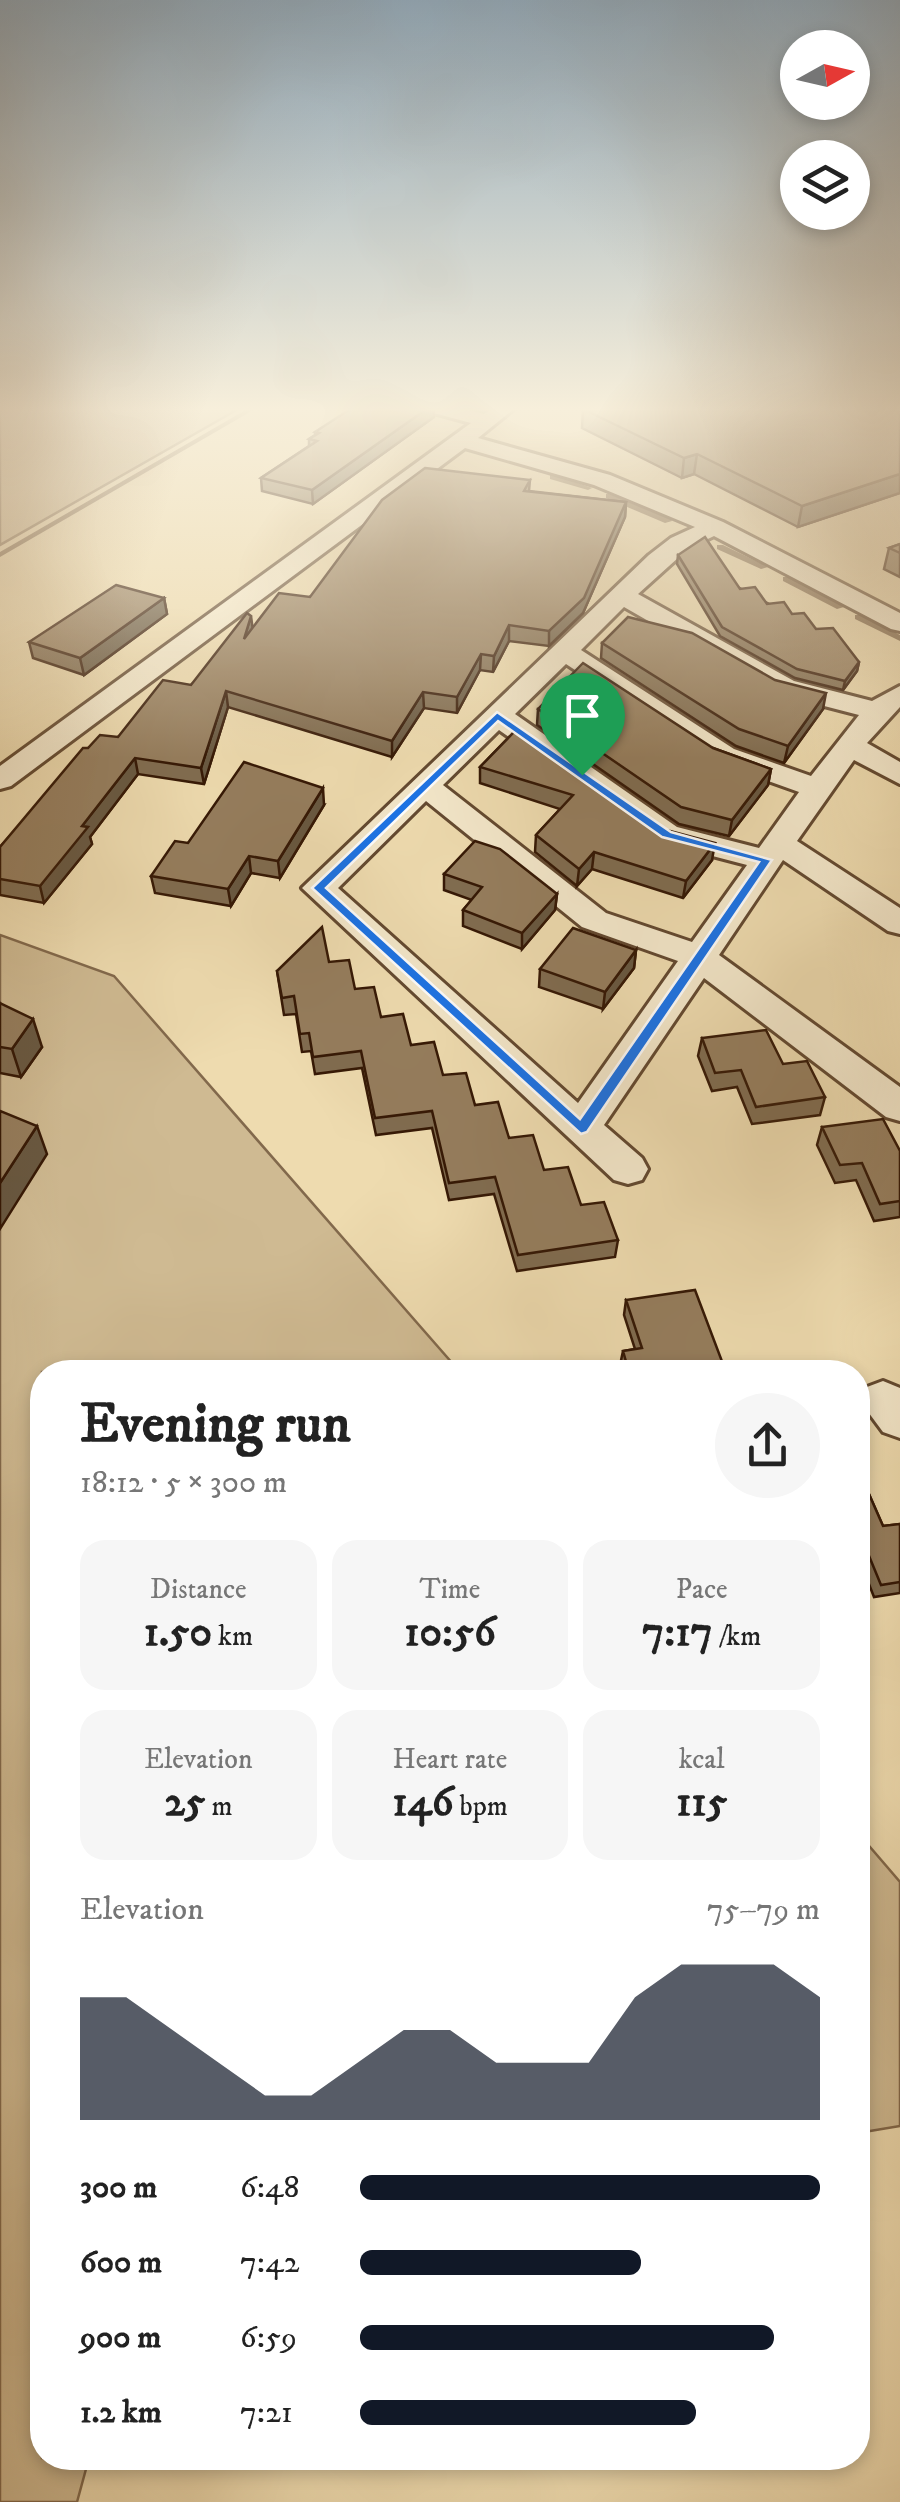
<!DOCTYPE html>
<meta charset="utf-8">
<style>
body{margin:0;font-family:"IM FELL DW Pica",serif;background:#f6f6f6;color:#222;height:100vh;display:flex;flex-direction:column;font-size:38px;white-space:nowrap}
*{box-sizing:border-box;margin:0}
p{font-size:32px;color:#767676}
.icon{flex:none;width:55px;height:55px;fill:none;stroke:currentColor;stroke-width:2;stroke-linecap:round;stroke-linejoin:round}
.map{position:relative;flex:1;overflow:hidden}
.side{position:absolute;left:30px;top:1360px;width:840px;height:1110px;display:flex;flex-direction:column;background:#fff;border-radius:40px;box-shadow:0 5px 15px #0003}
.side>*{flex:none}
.needle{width:65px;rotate:82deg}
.fabs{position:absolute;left:780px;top:30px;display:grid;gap:20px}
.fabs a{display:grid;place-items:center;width:90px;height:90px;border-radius:50%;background:#fff;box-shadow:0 5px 15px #0003;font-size:50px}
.pin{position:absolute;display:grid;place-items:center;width:85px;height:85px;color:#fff;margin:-102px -42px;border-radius:50% 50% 50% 0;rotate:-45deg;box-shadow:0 0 10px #0007}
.pin .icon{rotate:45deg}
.round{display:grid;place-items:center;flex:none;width:105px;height:105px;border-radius:52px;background:#f6f6f6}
.headline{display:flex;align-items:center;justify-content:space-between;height:170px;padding:0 50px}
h1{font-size:55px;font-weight:700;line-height:75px}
.metrics{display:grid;grid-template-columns:repeat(3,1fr);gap:15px;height:170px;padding:10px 50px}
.metrics div{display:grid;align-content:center;border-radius:25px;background:#f6f6f6;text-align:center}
.metrics b{font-size:42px;font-weight:700}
.metrics small{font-size:28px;font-weight:400}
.metrics p{font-size:28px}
.chart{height:280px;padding:20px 50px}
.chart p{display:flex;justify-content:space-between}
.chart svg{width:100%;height:180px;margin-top:10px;fill:#111827;opacity:.7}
ul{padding:0 50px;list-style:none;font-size:32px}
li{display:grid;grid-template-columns:160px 120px 1fr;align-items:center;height:75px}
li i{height:25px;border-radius:12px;background:#111827}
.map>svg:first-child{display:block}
.green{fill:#cfba92;stroke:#82694c;stroke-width:2.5}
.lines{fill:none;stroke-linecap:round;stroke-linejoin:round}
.stream{fill:#7e6548;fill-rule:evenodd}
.street-casing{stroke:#634930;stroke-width:6}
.street{fill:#f4e8cb;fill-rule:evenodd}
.wall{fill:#806c50;stroke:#351805;stroke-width:2.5}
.shaded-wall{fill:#685841;stroke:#351805;stroke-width:2.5}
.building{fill:#957d5d;stroke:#351805;stroke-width:2.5}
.route{fill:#1a73e8;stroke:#fff;stroke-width:2.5;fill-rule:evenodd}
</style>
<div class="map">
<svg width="900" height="2502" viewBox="0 0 900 2502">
<rect width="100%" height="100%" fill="#eedbaf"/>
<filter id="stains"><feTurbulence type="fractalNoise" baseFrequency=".002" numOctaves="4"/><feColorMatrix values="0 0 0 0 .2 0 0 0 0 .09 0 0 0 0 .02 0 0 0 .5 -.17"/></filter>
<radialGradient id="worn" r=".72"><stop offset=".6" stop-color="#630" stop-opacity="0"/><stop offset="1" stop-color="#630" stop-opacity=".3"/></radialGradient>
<g class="green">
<path d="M 0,408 L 240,408 L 0,545 Z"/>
<path d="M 0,935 L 114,976 L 460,1372 L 42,1372 L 42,2458 L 89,2458 L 77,2502 L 0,2502 Z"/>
<path d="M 858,1833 L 900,1882 L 900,2126 L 858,2133 Z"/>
</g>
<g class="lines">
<g class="stream">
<path d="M 249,408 L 257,408 L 0,557 L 0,552 Z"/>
<path d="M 550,475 L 556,475 L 592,488 L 588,490 L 550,479 Z"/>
<path d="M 609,494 L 671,519 L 672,521 L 665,523 L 606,498 L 606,494 Z"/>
<path d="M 717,545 L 723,545 L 768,567 L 761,569 L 717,549 Z"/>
<path d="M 783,577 L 789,577 L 844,607 L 837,609 L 783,581 Z"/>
<path d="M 855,615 L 861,615 L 900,635 L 900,641 L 855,619 Z"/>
</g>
<defs>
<g id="street">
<path d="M 427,408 L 461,408 L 484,414 L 492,408 L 515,408 L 478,438 L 610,475 L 723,522 L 900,613 L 900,631 L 891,629 L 714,536 L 689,548 L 638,594 L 794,681 L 872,701 L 900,686 L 900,707 L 867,743 L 900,762 L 900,784 L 854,760 L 797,841 L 900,908 L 900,934 L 888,931 L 783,860 L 719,955 L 900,1087 L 900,1121 L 886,1117 L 704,978 L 604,1125 L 642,1158 L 648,1169 L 642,1180 L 628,1184 L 614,1180 L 302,888 L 649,555 L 671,538 L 695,527 L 594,485 L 465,448 L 11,786 L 0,789 L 0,766 L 471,423 L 430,412 ZM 624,607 L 774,693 L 859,715 L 811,776 L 734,749 L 581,650 ZM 566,664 L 712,761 L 799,792 L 759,848 L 677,827 L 515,714 ZM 499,730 L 655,841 L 747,865 L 692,942 L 606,913 L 443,785 ZM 426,801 L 582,927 L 678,961 L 578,1103 L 338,888 Z"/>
<path d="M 883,1381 L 900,1388 L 900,1438 L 883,1432 L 860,1401 L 867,1387 Z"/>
</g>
</defs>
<use href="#street" class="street-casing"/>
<use href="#street" class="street"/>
</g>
<g class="wall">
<path d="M 900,408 L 900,493 L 798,527 L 694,474 L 682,478 L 582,428 L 583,409 Z"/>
<path d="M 434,417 L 313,504 L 262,491 L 261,478 L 309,446 L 309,439 L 315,435 L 315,432 Z"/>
<path d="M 530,480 L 529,491 L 626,502 L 625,517 L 583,613 L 549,646 L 509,641 L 493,672 L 480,670 L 457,713 L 424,708 L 392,757 L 228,707 L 204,784 L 138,774 L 90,837 L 92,844 L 44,903 L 0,895 L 0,847 L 88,748 L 118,737 L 191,685 L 253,627 Z"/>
<path d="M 900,544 L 900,577 L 884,569 L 889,548 Z"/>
<path d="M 678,555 L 816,629 L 859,662 L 857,671 L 843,690 L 795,678 L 720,636 L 677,564 Z"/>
<path d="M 164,598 L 167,614 L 84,675 L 33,658 L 29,642 Z"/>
<path d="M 602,643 L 823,709 L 784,763 L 736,746 L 601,658 Z"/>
<path d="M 538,709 L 713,748 L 771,769 L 768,785 L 729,836 L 679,824 L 537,725 Z"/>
<path d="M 516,730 L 655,827 L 712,860 L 683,898 L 592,869 L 577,886 L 535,852 L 536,835 L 560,809 L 480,783 L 480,767 Z"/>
<path d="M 324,805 L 280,878 L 251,873 L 231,906 L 155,893 L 151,876 L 188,843 Z"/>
<path d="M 444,874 L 557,894 L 555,910 L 522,949 L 463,926 L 463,910 L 472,900 L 444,890 Z"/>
<path d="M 636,950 L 634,968 L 603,1009 L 539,987 L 540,969 Z"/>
<path d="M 329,962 L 381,1017 L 618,1240 L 615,1257 L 517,1271 L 494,1194 L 449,1200 L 432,1128 L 376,1135 L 362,1068 L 315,1074 L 311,1051 L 302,1052 L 296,1014 L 284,1015 L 277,971 Z"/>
<path d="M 0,1003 L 42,1047 L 21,1077 L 0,1073 Z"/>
<path d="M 702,1038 L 783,1064 L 825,1097 L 820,1115 L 752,1124 L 737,1087 L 712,1091 L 698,1056 Z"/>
<path d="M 822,1127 L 900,1151 L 900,1217 L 874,1221 L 856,1180 L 835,1183 L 817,1145 Z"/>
<path d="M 626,1300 L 726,1372 L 622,1372 L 620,1365 L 623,1351 L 635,1349 L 624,1315 Z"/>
<path d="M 858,1469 L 883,1526 L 900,1524 L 900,1593 L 874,1597 L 858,1556 Z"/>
</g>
<g class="shaded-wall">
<path d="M 428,408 L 433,408 L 434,417 L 313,504 L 312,490 Z"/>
<path d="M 697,454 L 694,474 L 682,478 L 684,458 Z"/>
<path d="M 900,474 L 900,493 L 798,527 L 802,506 Z"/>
<path d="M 626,502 L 625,517 L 583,613 L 549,646 L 549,631 Z"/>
<path d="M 164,598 L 167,614 L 84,675 L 80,658 Z"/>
<path d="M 251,616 L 253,631 L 244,639 Z"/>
<path d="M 509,625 L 509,641 L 493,672 L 494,656 Z"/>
<path d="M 481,654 L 480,670 L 457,713 L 457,697 Z"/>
<path d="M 859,662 L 857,671 L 843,690 L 845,681 Z"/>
<path d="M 226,691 L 228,707 L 204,784 L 201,768 Z"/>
<path d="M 423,692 L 424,708 L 392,757 L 392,741 Z"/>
<path d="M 826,693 L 823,709 L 784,763 L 788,746 Z"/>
<path d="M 135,758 L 138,774 L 90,837 L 92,844 L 44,903 L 40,886 L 82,826 Z"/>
<path d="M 771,769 L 768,785 L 729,836 L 732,820 Z"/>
<path d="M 323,788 L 324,805 L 280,878 L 278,861 Z"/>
<path d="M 715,843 L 712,860 L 683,898 L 686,881 Z"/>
<path d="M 594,852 L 592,869 L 577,886 L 579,869 Z"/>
<path d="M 249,856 L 251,873 L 231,906 L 228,889 Z"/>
<path d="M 557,894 L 555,910 L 522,949 L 522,933 Z"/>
<path d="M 636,950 L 634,968 L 603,1009 L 605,992 Z"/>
<path d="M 33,1019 L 42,1047 L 21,1077 L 12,1049 Z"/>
<path d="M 37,1126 L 47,1154 L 0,1229 L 0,1183 Z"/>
</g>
<g class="building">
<path d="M 352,408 L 428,408 L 312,490 L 261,478 L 317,441 L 309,439 L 319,433 L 315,432 Z"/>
<path d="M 586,408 L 900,408 L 900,474 L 802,506 L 697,454 L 684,458 L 583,409 Z"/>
<path d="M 425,468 L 530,480 L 524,491 L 626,502 L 584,598 L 549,631 L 509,625 L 494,656 L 481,654 L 457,697 L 423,692 L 392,741 L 226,691 L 201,768 L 135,758 L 82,826 L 88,827 L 40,886 L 0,879 L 0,847 L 83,748 L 88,748 L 100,735 L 118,737 L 163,680 L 191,685 L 247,613 L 251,616 L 244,639 L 279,593 L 310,597 L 382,500 Z"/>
<path d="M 705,537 L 740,589 L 755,587 L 767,604 L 784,602 L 792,614 L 804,613 L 816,629 L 833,628 L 859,662 L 845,681 L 797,669 L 722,627 L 678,555 Z"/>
<path d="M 900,544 L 900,553 L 889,548 Z"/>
<path d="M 116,585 L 164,598 L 80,658 L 29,642 Z"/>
<path d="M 628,617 L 692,633 L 775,680 L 826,693 L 788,746 L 739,729 L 602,643 Z"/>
<path d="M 583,663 L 713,748 L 771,769 L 732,820 L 681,807 L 538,709 Z"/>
<path d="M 516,730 L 655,827 L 715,843 L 686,881 L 594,852 L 579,869 L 536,835 L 573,795 L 480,767 Z"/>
<path d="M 244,762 L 323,788 L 278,861 L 249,856 L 228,889 L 151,876 L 175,841 L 188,843 Z"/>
<path d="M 475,841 L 500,849 L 557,894 L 522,933 L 463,910 L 482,887 L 444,874 Z"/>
<path d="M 322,927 L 329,962 L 349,960 L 355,989 L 374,987 L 381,1017 L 403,1014 L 411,1045 L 434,1042 L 443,1075 L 466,1073 L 475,1105 L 498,1102 L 509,1138 L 533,1135 L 544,1170 L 568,1167 L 581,1205 L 604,1202 L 618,1240 L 518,1255 L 495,1177 L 449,1183 L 432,1111 L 375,1118 L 361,1051 L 313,1057 L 309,1033 L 300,1034 L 294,996 L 282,998 L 277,971 Z"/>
<path d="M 573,928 L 636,950 L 605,992 L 540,969 Z"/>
<path d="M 0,1003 L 33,1019 L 12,1049 L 0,1047 Z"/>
<path d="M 766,1030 L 783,1064 L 807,1061 L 825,1097 L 756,1107 L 741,1070 L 715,1073 L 702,1038 Z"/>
<path d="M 0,1111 L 37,1126 L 0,1183 Z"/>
<path d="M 883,1119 L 900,1151 L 900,1201 L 880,1204 L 862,1163 L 840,1165 L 822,1127 Z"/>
<path d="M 695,1290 L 726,1372 L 629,1372 L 623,1351 L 642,1348 L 626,1300 Z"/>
<path d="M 858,1469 L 883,1526 L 900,1524 L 900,1582 L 881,1585 L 860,1534 L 858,1535 Z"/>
</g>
<linearGradient id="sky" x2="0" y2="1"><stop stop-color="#91a9ba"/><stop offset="0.54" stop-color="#f7efdb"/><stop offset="1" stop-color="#f7efdb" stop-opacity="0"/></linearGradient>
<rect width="900" height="758" fill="url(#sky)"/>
<path class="route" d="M 497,712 L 671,832 L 772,860 L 587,1132 L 581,1134 L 312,888 ZM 498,721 L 662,837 L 759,862 L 580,1119 L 326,888 Z"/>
<rect width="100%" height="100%" filter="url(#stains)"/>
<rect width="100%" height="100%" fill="url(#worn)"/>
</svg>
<div class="fabs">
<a><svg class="needle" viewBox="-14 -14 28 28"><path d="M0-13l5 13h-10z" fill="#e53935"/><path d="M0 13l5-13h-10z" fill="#767676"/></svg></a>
<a><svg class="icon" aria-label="layers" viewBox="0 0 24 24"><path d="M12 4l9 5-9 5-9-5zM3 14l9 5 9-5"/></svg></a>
</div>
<div class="pin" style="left:582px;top:775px;background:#1e9e55"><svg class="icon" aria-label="arrive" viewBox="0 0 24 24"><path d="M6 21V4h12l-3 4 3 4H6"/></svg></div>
<section class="side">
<div class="headline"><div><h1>Evening run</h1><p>18:12 · 5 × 300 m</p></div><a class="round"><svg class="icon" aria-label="share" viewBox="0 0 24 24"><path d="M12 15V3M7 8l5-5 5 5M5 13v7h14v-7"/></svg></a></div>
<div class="metrics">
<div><p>Distance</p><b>1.50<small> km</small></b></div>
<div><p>Time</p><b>10:56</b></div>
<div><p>Pace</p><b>7:17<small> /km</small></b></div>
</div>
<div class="metrics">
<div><p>Elevation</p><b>25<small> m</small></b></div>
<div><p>Heart rate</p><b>146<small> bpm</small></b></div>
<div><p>kcal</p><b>115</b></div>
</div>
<div class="chart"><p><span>Elevation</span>75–79 m</p>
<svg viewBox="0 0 160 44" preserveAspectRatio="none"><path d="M0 44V14L10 14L20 22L30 30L40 38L50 38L60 30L70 22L80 22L90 30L100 30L110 30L120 14L130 6L140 6L150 6L160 14V44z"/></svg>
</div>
<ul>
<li><b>300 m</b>6:48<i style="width:100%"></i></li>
<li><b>600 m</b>7:42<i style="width:61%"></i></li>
<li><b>900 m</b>6:59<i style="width:90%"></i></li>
<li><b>1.2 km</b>7:21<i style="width:73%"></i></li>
</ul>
</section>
</div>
